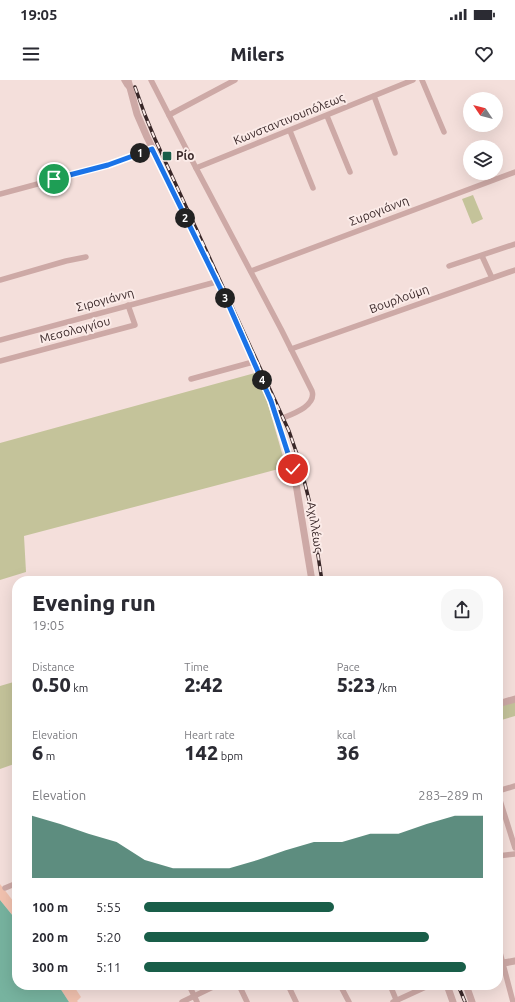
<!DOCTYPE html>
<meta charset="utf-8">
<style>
body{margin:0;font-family:Ubuntu,sans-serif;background:#f7f7f7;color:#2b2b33;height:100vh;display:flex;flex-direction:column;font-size:15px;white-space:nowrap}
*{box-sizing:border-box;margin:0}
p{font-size:13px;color:#7c7c81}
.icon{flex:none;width:22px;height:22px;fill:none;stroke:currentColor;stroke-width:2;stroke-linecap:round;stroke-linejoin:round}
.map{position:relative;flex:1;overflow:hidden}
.sheet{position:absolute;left:12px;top:496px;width:491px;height:414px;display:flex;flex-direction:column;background:#fff;border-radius:16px;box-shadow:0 4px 16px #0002}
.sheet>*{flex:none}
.needle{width:26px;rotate:305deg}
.buttons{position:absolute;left:463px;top:12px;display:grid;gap:8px}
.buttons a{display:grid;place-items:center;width:40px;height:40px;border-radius:50%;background:#fff;box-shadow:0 4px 16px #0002;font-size:20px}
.pin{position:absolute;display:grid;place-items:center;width:34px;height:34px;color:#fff;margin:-17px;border:2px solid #fff;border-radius:50%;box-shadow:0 1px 4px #0007}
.km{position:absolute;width:20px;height:20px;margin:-10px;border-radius:50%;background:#222;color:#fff;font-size:11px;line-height:20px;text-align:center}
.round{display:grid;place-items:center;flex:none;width:42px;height:42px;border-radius:16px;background:#f7f7f7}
.head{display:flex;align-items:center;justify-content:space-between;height:68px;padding:0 20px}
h1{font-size:22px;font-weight:800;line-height:30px}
.figures{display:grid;grid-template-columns:repeat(3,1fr);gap:6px;height:68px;padding:4px 20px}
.figures div{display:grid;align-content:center}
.figures b{font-size:20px;font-weight:800}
.figures small{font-size:11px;font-weight:400}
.figures p{font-size:11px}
.chart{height:112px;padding:8px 20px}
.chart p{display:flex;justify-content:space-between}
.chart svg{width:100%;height:72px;margin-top:4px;fill:#195e49;opacity:.7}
ul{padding:0 20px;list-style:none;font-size:13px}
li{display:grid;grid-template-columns:64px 48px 1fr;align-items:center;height:30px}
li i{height:10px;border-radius:5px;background:#195e49}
.status{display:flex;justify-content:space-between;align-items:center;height:28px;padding:0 20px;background:#fff;direction:ltr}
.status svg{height:11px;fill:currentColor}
header{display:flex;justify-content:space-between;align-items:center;height:52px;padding:0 20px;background:#fff;font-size:18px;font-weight:800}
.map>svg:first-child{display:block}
.green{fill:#c4c39a}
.sand{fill:#f2c2af}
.water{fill:#77b39f}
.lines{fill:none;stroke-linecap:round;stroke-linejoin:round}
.minor{stroke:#cda9a6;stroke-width:5.5}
.tertiary{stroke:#cda9a6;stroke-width:7}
.rail-casing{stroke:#392728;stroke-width:3.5}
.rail{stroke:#fbebe8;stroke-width:2;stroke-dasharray:6;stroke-linecap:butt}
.route-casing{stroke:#fff;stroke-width:8}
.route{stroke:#1a73e8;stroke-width:5}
.poi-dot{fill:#195e49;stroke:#fbebe8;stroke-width:1.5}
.labels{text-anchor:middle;stroke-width:4;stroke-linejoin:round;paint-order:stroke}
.street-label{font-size:12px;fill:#392728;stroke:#fbebe8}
.poi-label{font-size:12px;font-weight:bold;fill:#392728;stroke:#fbebe8;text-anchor:start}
</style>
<div class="status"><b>19:05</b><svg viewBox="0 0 49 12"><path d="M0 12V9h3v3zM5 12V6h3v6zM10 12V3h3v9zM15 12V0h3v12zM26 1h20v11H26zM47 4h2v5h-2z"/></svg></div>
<header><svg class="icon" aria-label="menu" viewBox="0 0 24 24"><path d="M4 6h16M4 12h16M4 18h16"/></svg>Milers<svg class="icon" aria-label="heart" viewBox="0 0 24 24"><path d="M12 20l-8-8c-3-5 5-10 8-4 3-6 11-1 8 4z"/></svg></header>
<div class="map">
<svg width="515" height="922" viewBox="0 0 515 922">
<rect width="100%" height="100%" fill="#f4dfdb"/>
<g class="green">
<path d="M 473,115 L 483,139 L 472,144 L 462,119 Z"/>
<path d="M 255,293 L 267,321 L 286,387 L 24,456 L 26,492 L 0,500 L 0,363 Z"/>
<path d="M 17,601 L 17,683 L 0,689 L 0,606 Z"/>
<path d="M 515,621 L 515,636 L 498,641 L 498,627 Z"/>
</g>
<g class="sand">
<path d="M 0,804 L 17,826 L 17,841 L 0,820 Z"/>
<path d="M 58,905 L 73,905 L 81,917 L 77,921 L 78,922 L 69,922 Z"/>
</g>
<path class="water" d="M 0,820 L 17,841 L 17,905 L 58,905 L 69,922 L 0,922 Z"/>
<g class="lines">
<g class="minor">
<path d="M 124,0 L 127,5 L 129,7"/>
<path d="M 151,0 L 196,88 L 281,249 L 312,311 C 317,327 289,335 278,340"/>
<path d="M 422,0 L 444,52"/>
<path d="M 374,16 L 395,73"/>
<path d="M 169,35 L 235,0"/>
<path d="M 327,36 L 350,92"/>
<path d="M 290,51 L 313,108"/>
<path d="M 196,88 L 413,0"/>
<path d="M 0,114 L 108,85 L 152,69"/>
<path d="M 482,176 L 492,198"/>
<path d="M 449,186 L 515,164"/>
<path d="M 251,191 L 515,92"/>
<path d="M 0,200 L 66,181 L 86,177"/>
<path d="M 0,260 L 216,202"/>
<path d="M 291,269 L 515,190"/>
<path d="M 0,281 L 135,245 L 128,225"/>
<path d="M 191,299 L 253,282"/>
<path d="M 498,711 L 515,706"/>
<path d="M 498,714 L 515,768"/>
<path d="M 498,776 L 515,774"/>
<path d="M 5,808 L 17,803"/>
<path d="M 498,865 L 513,922"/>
<path d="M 189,905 L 197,922"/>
<path d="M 239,905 L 247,922"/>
<path d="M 288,905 L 296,922"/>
<path d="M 340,905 L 349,922"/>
<path d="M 390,905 L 397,922"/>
<path d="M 182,922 L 217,905"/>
<path d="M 393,922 L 430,905"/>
</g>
<g class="tertiary">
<path d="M 128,0 L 137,34 L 147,57 L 230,228 L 271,321 L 285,364 L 296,404 L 312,501"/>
<path d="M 498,624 L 515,619"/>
<path d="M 498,884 L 515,881"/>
<path d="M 447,905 L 453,922"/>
<path d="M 466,905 L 472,922"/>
</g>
<defs>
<g id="rail">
<path d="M 135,7 L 145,35 L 155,59 L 289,351 L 299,380 L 310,424 L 322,501"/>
<path d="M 458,905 L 465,922"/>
</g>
</defs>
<use href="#rail" class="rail-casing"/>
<use href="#rail" class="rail"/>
</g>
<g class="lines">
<defs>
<path id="route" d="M 54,99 L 108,85 L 152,69 L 230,228 L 271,321 L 293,389"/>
</defs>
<use href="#route" class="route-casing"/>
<use href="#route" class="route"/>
</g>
<rect class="poi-dot" x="162" y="71" width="10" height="10" rx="2"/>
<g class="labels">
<g class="street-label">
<text transform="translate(289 39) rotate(-22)" y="4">Κωνσταντινουπόλεως</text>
<text transform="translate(379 131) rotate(-21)" y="4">Συρογιάννη</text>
<text transform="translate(399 219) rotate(-20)" y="4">Βουρλούμη</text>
<text transform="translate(105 220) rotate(-15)" y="4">Σιρογιάννη</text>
<text transform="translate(75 250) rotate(-15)" y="4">Μεσολογγίου</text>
<text transform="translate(315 447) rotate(81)" y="4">Αχιλλέως</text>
</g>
<g class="poi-label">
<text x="176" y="80">Ρίο</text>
</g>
</g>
</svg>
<div class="buttons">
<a><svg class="needle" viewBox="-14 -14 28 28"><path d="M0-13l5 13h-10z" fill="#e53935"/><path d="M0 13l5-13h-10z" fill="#7c7c81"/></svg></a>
<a><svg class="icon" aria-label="layers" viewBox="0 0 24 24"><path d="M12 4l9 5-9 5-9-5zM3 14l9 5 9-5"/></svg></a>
</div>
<div class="pin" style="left:54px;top:99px;background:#1e9e55"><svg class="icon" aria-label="arrive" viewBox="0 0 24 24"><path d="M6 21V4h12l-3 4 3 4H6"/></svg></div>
<div class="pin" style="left:293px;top:389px;background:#d93025"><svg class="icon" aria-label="check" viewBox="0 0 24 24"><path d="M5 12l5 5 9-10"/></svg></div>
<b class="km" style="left:140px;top:73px">1</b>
<b class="km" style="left:185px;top:138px">2</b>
<b class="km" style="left:225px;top:218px">3</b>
<b class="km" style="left:262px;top:300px">4</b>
<section class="sheet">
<div class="head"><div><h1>Evening run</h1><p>19:05</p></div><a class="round"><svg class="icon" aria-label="share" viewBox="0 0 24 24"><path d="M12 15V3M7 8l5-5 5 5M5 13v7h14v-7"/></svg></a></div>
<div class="figures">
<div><p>Distance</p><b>0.50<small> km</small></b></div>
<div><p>Time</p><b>2:42</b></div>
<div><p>Pace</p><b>5:23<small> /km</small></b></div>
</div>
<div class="figures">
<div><p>Elevation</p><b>6<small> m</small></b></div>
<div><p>Heart rate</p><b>142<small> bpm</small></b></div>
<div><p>kcal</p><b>36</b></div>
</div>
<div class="chart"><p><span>Elevation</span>283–289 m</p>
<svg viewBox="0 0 160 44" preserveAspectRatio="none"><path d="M0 44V6L10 11L20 17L30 22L40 33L50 38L60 38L70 38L80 33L90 27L100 22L110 22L120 17L130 17L140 11L150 6L160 6V44z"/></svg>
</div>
<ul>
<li><b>100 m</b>5:55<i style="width:56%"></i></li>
<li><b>200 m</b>5:20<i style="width:84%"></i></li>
<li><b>300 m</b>5:11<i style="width:95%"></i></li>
</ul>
</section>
</div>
